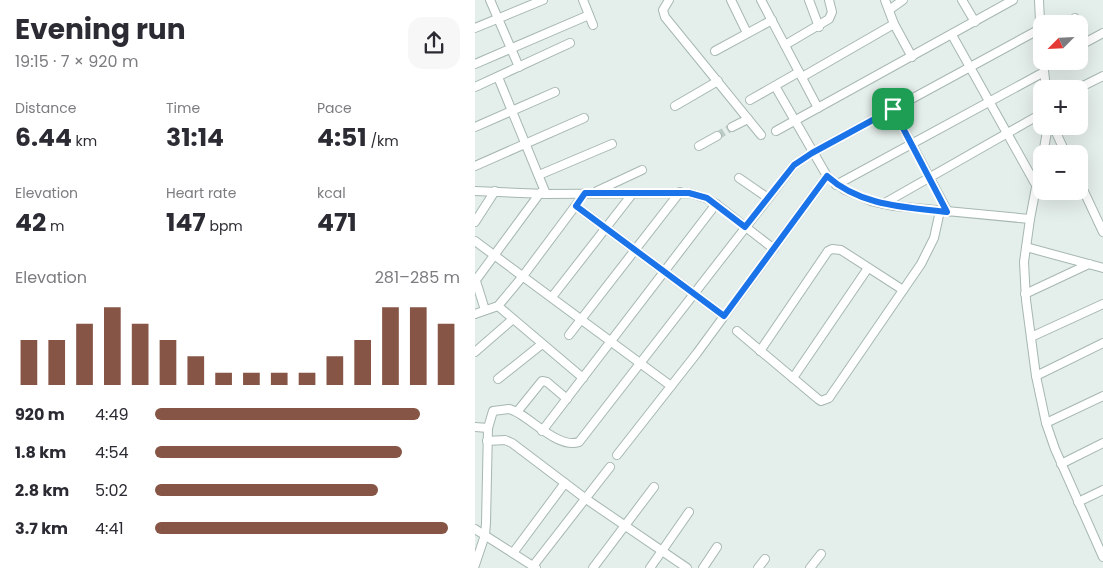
<!DOCTYPE html>
<meta charset="utf-8">
<style>
body{margin:0;font-family:Poppins,sans-serif;background:#f7f7f7;color:#2b2b33;height:100vh;display:flex;flex-direction:column;font-size:19px;white-space:nowrap}
*{box-sizing:border-box;margin:0}
p{font-size:16px;color:#7c7c81}
.icon{flex:none;width:28px;height:28px;fill:none;stroke:currentColor;stroke-width:2;stroke-linecap:round;stroke-linejoin:round}
.map{position:relative;flex:1;overflow:hidden}
.panel{display:flex;flex-direction:column;background:#fff;width:475px}
.panel>*{flex:none}
.needle{width:32px;rotate:246deg}
.tools{position:absolute;left:558px;top:15px;display:grid;gap:10px}
.tools a{display:grid;place-items:center;width:55px;height:55px;border-radius:10px;background:#fff;box-shadow:0 5px 20px #0002;font-size:25px}
.pin{position:absolute;display:grid;place-items:center;width:42px;height:42px;color:#fff;margin:-21px;border-radius:10px;box-shadow:0 2px 8px #0006}
.round{display:grid;place-items:center;flex:none;width:52px;height:52px;border-radius:15px;background:#f7f7f7}
.headline{display:flex;align-items:center;justify-content:space-between;height:85px;padding:0 15px}
h1{font-size:28px;font-weight:700;line-height:38px}
.metrics{display:grid;grid-template-columns:repeat(3,1fr);gap:8px;height:85px;padding:5px 15px}
.metrics div{display:grid;align-content:center}
.metrics b{font-size:25px;font-weight:700}
.metrics small{font-size:14px;font-weight:400}
.metrics p{font-size:14px}
.chart{height:140px;padding:10px 15px}
.chart p{display:flex;justify-content:space-between}
.chart svg{width:100%;height:90px;margin-top:5px;stroke:#865545;stroke-width:6}
ul{padding:0 15px;list-style:none;font-size:16px}
li{display:grid;grid-template-columns:80px 60px 1fr;align-items:center;height:38px}
li i{height:12px;border-radius:6px;background:#865545}
main{display:flex;flex:1;min-height:0}
.map>svg:first-child{display:block}
.lines{fill:none;stroke-linecap:round;stroke-linejoin:round}
.street-tunnel{stroke:#bdcbc7;stroke-width:8;stroke-dasharray:8 4;stroke-linecap:butt}
.street-casing{stroke:#a6b7b2;stroke-width:10}
.street{stroke:#fff;stroke-width:8}
.route-casing{stroke:#fff;stroke-width:10}
.route{stroke:#1a73e8;stroke-width:6}
</style>
<main>
<section class="panel">
<div class="headline"><div><h1>Evening run</h1><p>19:15 · 7 × 920 m</p></div><a class="round"><svg class="icon" aria-label="share" viewBox="0 0 24 24"><path d="M12 15V3M7 8l5-5 5 5M5 13v7h14v-7"/></svg></a></div>
<div class="metrics">
<div><p>Distance</p><b>6.44<small> km</small></b></div>
<div><p>Time</p><b>31:14</b></div>
<div><p>Pace</p><b>4:51<small> /km</small></b></div>
</div>
<div class="metrics">
<div><p>Elevation</p><b>42<small> m</small></b></div>
<div><p>Heart rate</p><b>147<small> bpm</small></b></div>
<div><p>kcal</p><b>471</b></div>
</div>
<div class="chart"><p><span>Elevation</span>281–285 m</p>
<svg viewBox="0 0 160 44" preserveAspectRatio="none"><path d="M5 44V22M15 44V22M25 44V14M35 44V6M45 44V14M55 44V22M65 44V30M75 44V38M85 44V38M95 44V38M105 44V38M115 44V30M125 44V22M135 44V6M145 44V6M155 44V14"/></svg>
</div>
<ul>
<li><b>920 m</b>4:49<i style="width:87%"></i></li>
<li><b>1.8 km</b>4:54<i style="width:81%"></i></li>
<li><b>2.8 km</b>5:02<i style="width:73%"></i></li>
<li><b>3.7 km</b>4:41<i style="width:96%"></i></li>
</ul>
</section>
<div class="map">
<svg width="628" height="568" viewBox="0 0 628 568">
<rect width="100%" height="100%" fill="#e4eeea"/>
<g class="lines">
<path class="street-tunnel" d="M 242,136 L 257,127"/>
<defs>
<g id="street">
<path d="M 15,0 L 44,67"/>
<path d="M 108,0 L 118,25"/>
<path d="M 194,0 L 188,10 L 190,17 L 286,135"/>
<path d="M 256,0 L 272,33"/>
<path d="M 286,0 L 343,108"/>
<path d="M 334,0 L 344,27"/>
<path d="M 410,0 L 419,24 L 437,57"/>
<path d="M 487,0 L 500,22"/>
<path d="M 564,0 L 566,42"/>
<path d="M 414,10 L 428,0"/>
<path d="M 597,24 L 600,18"/>
<path d="M 0,28 L 68,0"/>
<path d="M 477,35 L 561,185"/>
<path d="M 310,45 L 354,19 L 357,12 L 354,0"/>
<path d="M 604,46 L 628,33"/>
<path d="M 240,51 L 297,20"/>
<path d="M 568,61 L 571,89"/>
<path d="M 0,64 L 114,15"/>
<path d="M 23,77 L 71,194"/>
<path d="M 327,77 L 419,24"/>
<path d="M 300,86 L 352,176 L 370,190 L 396,201 L 419,206 L 555,219"/>
<path d="M 0,87 L 95,43"/>
<path d="M 602,89 L 628,76"/>
<path d="M 275,100 L 324,72"/>
<path d="M 200,106 L 243,81"/>
<path d="M 418,109 L 473,212"/>
<path d="M 578,126 L 591,154"/>
<path d="M 0,127 L 80,92"/>
<path d="M 257,127 L 273,119"/>
<path d="M 301,131 L 538,0"/>
<path d="M 224,146 L 242,136"/>
<path d="M 568,154 L 573,126"/>
<path d="M 566,161 L 555,219 L 549,262 L 551,300 L 561,376 L 571,423 L 580,449 L 628,557"/>
<path d="M 0,166 L 109,118"/>
<path d="M 64,175 L 137,144"/>
<path d="M 264,178 L 293,198"/>
<path d="M 604,181 L 628,232"/>
<path d="M 361,185 L 569,72"/>
<path d="M 0,191 L 71,194 L 214,193 L 231,198 L 241,204 L 299,249"/>
<path d="M 122,191 L 167,170"/>
<path d="M 408,204 L 566,114"/>
<path d="M 101,206 L 249,316"/>
<path d="M 0,222 L 20,191"/>
<path d="M 0,241 L 196,386"/>
<path d="M 551,247 L 628,268"/>
<path d="M 0,278 L 10,310"/>
<path d="M 1,280 L 65,193"/>
<path d="M 550,294 L 614,264"/>
<path d="M 77,297 L 158,193"/>
<path d="M 23,306 L 108,378"/>
<path d="M 0,314 L 23,306 L 48,276 L 110,193"/>
<path d="M 262,331 L 343,399 L 346,401 L 354,398 L 446,264 L 459,238 L 465,211"/>
<path d="M 94,335 L 205,192"/>
<path d="M 556,337 L 628,304"/>
<path d="M 285,351 L 353,251 L 357,249 L 366,250 L 428,290"/>
<path d="M 0,352 L 38,319"/>
<path d="M 561,376 L 628,343"/>
<path d="M 318,378 L 393,268"/>
<path d="M 23,379 L 67,344"/>
<path d="M 42,412 L 67,381 L 72,382 L 92,399"/>
<path d="M 571,423 L 628,396"/>
<path d="M 0,427 L 13,428 L 18,411 L 34,409 C 51,412 82,450 104,442 L 319,165 L 337,153 L 565,29"/>
<path d="M 67,431 L 241,204"/>
<path d="M 12,441 L 30,440 L 37,443 L 111,499 L 212,568"/>
<path d="M 142,455 L 222,353 L 352,176"/>
<path d="M 586,464 L 628,443"/>
<path d="M 603,502 L 628,490"/>
<path d="M 0,529 L 61,568"/>
<path d="M 38,553 L 90,483"/>
<path d="M 0,565 L 10,535 L 11,523 L 13,428"/>
<path d="M 58,566 L 135,467"/>
<path d="M 118,568 L 179,487"/>
<path d="M 175,568 L 214,512"/>
<path d="M 228,568 L 242,547"/>
<path d="M 283,568 L 290,559"/>
<path d="M 335,568 L 346,554"/>
</g>
</defs>
<use href="#street" class="street-casing"/>
<use href="#street" class="street"/>
</g>
<g class="lines">
<defs>
<path id="route" d="M 418,109 L 472,212 C 430,207 385,206 352,176 L 249,316 L 101,206 L 110,193 L 214,193 L 232,198 L 270,227 L 319,165 L 337,153 Z"/>
</defs>
<use href="#route" class="route-casing"/>
<use href="#route" class="route"/>
</g>
</svg>
<div class="tools">
<a><svg class="needle" viewBox="-14 -14 28 28"><path d="M0-13l5 13h-10z" fill="#e53935"/><path d="M0 13l5-13h-10z" fill="#7c7c81"/></svg></a>
<a>+</a>
<a>−</a>
</div>
<div class="pin" style="left:418px;top:109px;background:#1e9e55"><svg class="icon" aria-label="arrive" viewBox="0 0 24 24"><path d="M6 21V4h12l-3 4 3 4H6"/></svg></div>
</div>
</main>
